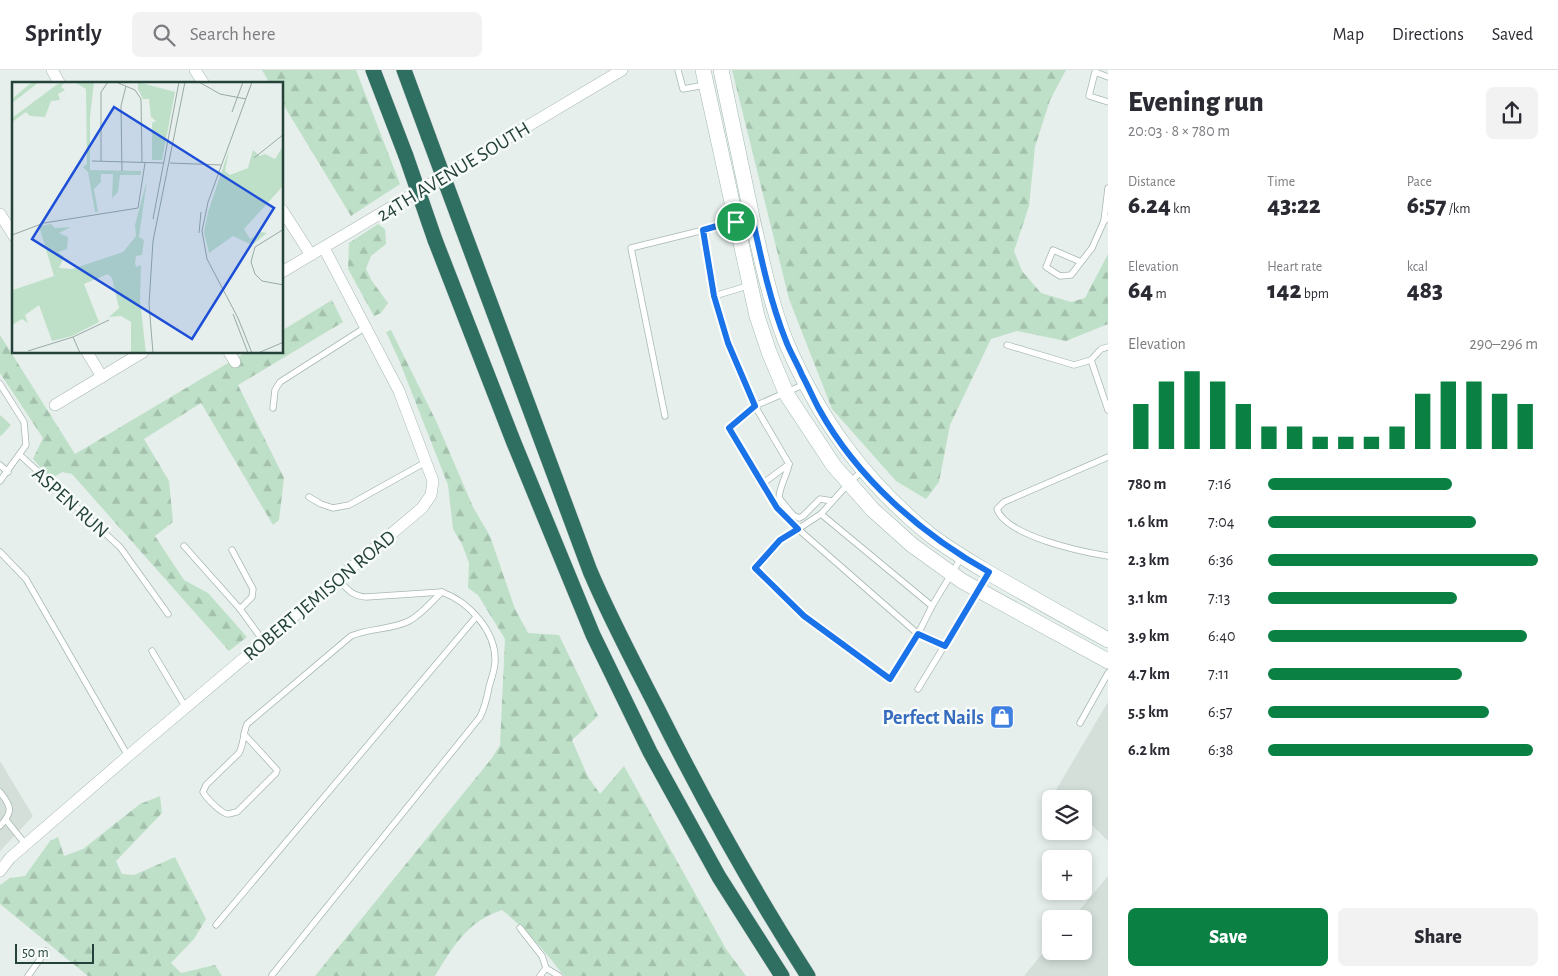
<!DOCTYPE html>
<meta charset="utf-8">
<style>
body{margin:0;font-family:"Alegreya Sans",sans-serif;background:#f2f2f3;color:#2b2b33;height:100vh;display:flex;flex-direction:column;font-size:19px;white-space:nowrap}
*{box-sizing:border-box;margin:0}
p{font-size:16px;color:#7c7c81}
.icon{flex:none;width:28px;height:28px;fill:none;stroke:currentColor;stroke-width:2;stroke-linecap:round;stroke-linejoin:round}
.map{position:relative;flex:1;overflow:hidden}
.side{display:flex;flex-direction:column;background:#fff;width:450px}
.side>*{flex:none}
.tools{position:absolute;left:1042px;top:720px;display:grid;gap:10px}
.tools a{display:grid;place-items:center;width:50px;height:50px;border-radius:8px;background:#fff;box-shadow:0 2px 8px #0003;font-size:25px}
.scale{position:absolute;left:15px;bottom:12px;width:79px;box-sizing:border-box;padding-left:5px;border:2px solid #24423a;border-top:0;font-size:14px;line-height:18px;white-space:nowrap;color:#24423a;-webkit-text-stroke:4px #f7fbf9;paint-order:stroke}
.pin{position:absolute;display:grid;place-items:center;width:42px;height:42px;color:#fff;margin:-21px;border:2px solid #fff;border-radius:50%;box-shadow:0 1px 5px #0007}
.round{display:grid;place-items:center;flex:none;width:52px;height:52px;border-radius:8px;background:#f2f2f3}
.summary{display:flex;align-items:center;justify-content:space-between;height:85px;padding:0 20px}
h1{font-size:28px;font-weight:800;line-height:38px}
.metrics{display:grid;grid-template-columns:repeat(3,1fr);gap:8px;height:85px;padding:5px 20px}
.metrics div{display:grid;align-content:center}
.metrics b{font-size:25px;font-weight:800}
.metrics small{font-size:14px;font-weight:400}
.metrics p{font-size:14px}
.chart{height:140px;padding:10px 20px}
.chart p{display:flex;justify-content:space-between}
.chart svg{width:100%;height:90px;margin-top:5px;stroke:#0b8043;stroke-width:6}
.primary-button{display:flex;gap:10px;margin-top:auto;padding:10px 20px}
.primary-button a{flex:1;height:58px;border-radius:8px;background:#0b8043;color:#fff;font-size:20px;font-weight:800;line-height:58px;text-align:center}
.primary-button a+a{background:#f2f2f3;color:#2b2b33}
ul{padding:0 20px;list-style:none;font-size:16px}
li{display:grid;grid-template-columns:80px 60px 1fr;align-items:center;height:38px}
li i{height:12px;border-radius:6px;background:#0b8043}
header{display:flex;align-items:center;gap:30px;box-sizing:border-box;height:70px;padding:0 25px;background:#fff;border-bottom:1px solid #e1e1e2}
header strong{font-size:24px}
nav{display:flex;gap:28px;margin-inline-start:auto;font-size:18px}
.search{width:350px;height:45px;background:#f2f2f3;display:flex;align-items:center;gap:12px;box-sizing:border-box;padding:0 18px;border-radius:8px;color:#7c7c81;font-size:19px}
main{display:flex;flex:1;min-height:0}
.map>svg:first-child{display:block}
.built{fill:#d4dfda}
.forest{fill:url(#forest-firs)}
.park{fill:url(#park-crowns)}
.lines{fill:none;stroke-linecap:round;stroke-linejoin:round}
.lane-casing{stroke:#a8b8b2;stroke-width:7}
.street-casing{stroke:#a8b8b2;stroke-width:12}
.secondary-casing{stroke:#a4bbb3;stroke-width:16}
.highway-casing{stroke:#c2cac8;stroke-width:16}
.lane{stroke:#fff;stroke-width:5.5}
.street{stroke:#fff;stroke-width:11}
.secondary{stroke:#fff;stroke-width:15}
.highway{stroke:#2f6f62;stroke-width:15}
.highway-bridge-casing{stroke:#c2cac8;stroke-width:16;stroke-linecap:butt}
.highway-bridge{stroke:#2f6f62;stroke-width:15}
.route-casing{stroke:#fff;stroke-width:10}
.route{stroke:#1a73e8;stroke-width:6}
.labels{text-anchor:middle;stroke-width:5;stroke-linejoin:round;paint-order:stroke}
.street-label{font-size:20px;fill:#24423a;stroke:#f7fbf9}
.shop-label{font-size:20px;font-weight:bold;fill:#366cbe;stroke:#f7fbf9;text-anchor:end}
.inset-road{fill:none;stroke:#98aaa4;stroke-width:1}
.view{fill:#1d4ed8;fill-opacity:0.15;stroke:#1d4ed8;stroke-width:2.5}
.inset-edge{fill:none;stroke:#24423a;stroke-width:2.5}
</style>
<header>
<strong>Sprintly</strong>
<div class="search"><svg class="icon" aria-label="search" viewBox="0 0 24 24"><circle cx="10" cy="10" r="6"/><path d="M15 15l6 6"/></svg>Search here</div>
<nav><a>Map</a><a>Directions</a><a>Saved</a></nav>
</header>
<main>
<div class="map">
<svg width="1108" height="906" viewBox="0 0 1108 906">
<defs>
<pattern id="forest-firs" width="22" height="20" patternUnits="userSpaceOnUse" patternTransform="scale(1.25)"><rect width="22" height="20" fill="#bfe0c8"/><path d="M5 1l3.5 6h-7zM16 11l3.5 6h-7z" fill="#a4c1ad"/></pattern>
<pattern id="park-crowns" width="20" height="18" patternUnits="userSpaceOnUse" patternTransform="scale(1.25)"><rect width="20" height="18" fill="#bfe0c8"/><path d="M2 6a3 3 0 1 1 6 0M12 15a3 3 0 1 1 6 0" fill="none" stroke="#a4c1ad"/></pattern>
</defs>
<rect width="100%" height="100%" fill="#e6efeb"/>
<g class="built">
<path d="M 1108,632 L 1108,771 L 1084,747 L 1084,729 L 1065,729 L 1056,720 Z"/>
<path d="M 0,691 L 33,746 L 0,781 Z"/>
<path d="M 1108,806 L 1108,906 L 1024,906 L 1051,873 L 1051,881 L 1084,881 L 1084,849 L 1072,849 Z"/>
</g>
<g class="forest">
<path d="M 262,0 L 356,0 L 400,114 L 351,146 L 283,34 L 282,14 L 270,14 Z"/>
<path d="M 732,0 L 1066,0 L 1050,30 L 1035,77 L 1029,136 L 1014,181 L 1022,201 L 1041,223 L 1071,232 L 1085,228 L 1108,184 L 1108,254 L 1066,271 L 1017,261 L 991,269 L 950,355 L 939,412 L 926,429 L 896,411 L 832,339 L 789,229 Z"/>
<path d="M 378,154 L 385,159 L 386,174 L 371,186 L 366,199 L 372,211 L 388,233 L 381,243 L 374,246 L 348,199 L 349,173 Z"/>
<path d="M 332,230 L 343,252 L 238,315 L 284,408 L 279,450 L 273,455 L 201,333 L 144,369 L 169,411 L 173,452 L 155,466 L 184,510 L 208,523 L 247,567 L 229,581 L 72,404 L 62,402 L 51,409 L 33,389 L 43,368 L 0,303 L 0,265 L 75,384 L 245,283 L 282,282 L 283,260 Z"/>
<path d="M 391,260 L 437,353 L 473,437 L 490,466 L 515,539 L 528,563 L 559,565 L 598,646 L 572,670 L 588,707 L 600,724 L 624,696 L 726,879 L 746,906 L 564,906 C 546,882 526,859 502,840 C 466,852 454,876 435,906 L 315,906 L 492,688 L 500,675 L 505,569 L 478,525 L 468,518 L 469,493 L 462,474 L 453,459 L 448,415 L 399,290 L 386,262 Z"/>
<path d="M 160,726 L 162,743 L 116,791 L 122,804 L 134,805 L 175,787 L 206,849 L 194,869 L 171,893 L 181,903 L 215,895 L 222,906 L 88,906 L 0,834 L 0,815 L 10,808 L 25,806 L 50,771 L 58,767 L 64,786 L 83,779 L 140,734 Z"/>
</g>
<path class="park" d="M 0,345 L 11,355 L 1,366 L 0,365 Z"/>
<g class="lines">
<defs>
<g id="lane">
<path d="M 678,0 L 683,19 L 705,15"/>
<path d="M 1108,7 L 1095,2 L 1089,26 L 1108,32"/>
<path d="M 1104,151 L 1108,118"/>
<path d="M 703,160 L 714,226 L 751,215"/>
<path d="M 1081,192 L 1053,180 L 1046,197 L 1060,206 L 1071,205 L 1092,178 L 1104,151 L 1108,148"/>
<path d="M 714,226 L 728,273 L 755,336 L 805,314"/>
<path d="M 1007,275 L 1074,295 L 1091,290"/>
<path d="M 1108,277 L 1101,279 L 1091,290 L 1108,340"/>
<path d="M 0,314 L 24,352 L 26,375 L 0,411"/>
<path d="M 273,338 L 275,320 L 280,312 L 366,257"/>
<path d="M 665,346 L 631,178 L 736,152"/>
<path d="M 20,385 L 120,477 L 168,544"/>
<path d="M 1108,387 L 1004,432 L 997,439 C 1006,466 1082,482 1108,486"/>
<path d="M 0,395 L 8,402"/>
<path d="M 762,414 L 789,394"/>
<path d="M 309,427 L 321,434 L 333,438 L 349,435 L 426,392"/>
<path d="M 832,431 L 820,429 L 803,446 L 799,448 L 793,445 L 779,428 C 779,418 787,405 789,394 L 755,336 L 729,358 L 777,438 L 798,459 L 821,444 L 849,413 L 863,400"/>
<path d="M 821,444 L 932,536 L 961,488"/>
<path d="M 798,459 L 918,564 L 890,609 L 804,546 L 755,498 L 780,470 Z"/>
<path d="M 184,476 L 240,539 L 264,572"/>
<path d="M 232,480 L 253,519 L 252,527 L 240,539"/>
<path d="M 0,482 L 26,509 L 128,686"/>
<path d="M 932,536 L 918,564 L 945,575"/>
<path d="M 152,581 L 186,638"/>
<path d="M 918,619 L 988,504"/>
<path d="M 1080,653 L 1108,603"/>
<path d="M 244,664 L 277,700 L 276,703 L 237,742 C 236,742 229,744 228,744 C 222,744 206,728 203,722 L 206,715 L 239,683 C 244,674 243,663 247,654 L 351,566 C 369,558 391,560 409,551 C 421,545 432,531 442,522"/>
<path d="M 0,722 C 12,737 13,742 0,756"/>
<path d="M 6,750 L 26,775"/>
<path d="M 216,855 L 476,547"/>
<path d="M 520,858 L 542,886 L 546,898"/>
<path d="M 272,905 L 480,647 C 485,637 487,628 489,617 C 491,609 495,600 495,591 C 496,561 469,532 442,522 L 366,527 C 352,526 347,519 338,509"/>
<path d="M 28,906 L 46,881"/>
<path d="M 540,906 L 546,898 L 559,906"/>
</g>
<g id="street">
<path d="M 52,0 L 60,14"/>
<path d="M 195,0 L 204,14"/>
<path d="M 282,140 L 311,185"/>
<path d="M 0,144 L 14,166"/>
<path d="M 282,202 L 622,0"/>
<path d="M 87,282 L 102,307"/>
<path d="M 229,282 L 235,292"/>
<path d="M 55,335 L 143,282"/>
<path d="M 0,801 L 10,788 L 128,686 L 422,438 L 431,425 L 433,411 L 399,321 L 324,178"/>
</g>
<g id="secondary">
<path d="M 703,0 L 757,246 L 769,282 L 787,325 L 834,396 L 873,440 L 912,475 L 962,511 L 1108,591"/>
<path d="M 721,0 C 732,51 742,101 753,152 C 762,192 771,234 786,272 C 819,349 864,411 929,464 C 948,479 969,491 989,503 C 1029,526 1068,548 1108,570"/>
</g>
<g id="highway">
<path d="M 373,0 L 406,86"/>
<path d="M 404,0 L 429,68"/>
<path d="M 462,157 L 590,501 C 610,548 634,593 657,638 C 703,730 752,819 808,906"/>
<path d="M 435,170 L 514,373 L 593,565 L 650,682 L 719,807 L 782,906"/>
</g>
</defs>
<use href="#lane" class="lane-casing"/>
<use href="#street" class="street-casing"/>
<use href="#secondary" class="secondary-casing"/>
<use href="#highway" class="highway-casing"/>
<use href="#lane" class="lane"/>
<use href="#street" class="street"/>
<use href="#secondary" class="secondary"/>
<use href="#highway" class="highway"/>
<defs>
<g id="highway-bridge">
<path d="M 429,68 L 462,157"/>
<path d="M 406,86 L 435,170"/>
</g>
</defs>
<use href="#highway-bridge" class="highway-bridge-casing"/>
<use href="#highway-bridge" class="highway-bridge"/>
</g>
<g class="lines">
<defs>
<path id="route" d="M 752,146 C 761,188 770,231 786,271 C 790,282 797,293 802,305 C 808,316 813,328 819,339 C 857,408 921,464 989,502 L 945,576 L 918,564 L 890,609 L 804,546 L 755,498 L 780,470 L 798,459 L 777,438 L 729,358 L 755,336 L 728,273 L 714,226 L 703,160 Z"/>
</defs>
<use href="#route" class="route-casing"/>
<use href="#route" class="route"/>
</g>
<defs>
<symbol id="shop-square" viewBox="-11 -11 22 22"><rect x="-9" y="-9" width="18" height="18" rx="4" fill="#3f7fe0" stroke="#f7fbf9"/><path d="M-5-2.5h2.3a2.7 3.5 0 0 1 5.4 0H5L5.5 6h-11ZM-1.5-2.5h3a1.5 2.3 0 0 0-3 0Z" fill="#fff"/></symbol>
</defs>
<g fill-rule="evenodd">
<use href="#shop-square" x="988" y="633" width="28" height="28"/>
</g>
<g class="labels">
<g class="street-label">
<text transform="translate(453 101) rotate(-31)" y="7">24TH AVENUE SOUTH</text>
<text transform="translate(71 432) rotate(42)" y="7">ASPEN RUN</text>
<text transform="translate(319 525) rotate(-40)" y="7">ROBERT JEMISON ROAD</text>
</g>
<g class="shop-label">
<text x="984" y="654">Perfect Nails</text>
</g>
</g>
<g transform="translate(12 12)">
<rect width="271" height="271" fill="#e6efeb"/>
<path d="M 20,0 L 27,0 L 0,21 L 0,17 ZM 53,0 L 49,5 L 53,8 L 46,12 L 48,18 L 39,19 L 33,35 L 18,34 L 14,30 L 0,40 L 0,36 L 47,1 ZM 82,0 L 78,35 L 78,88 L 129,89 L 129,93 L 108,93 L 106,110 L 100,116 L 101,92 L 89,92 L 89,100 L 82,107 L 86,130 L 83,130 L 76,90 L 71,85 L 75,82 L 74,7 L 64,1 ZM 126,0 L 163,10 L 150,78 L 140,78 L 140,41 L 144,39 L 139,35 L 137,17 L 131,17 L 126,7 ZM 271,64 L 271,104 L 232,147 L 238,157 L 249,150 L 255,151 L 240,163 L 221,154 L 197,171 L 192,150 L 196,130 L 217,68 L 213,89 L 218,93 L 236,86 L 241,68 L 248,74 L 253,72 L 263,77 ZM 135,98 L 127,155 L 132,158 L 130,173 L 124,174 L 123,181 L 124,185 L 129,183 L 128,219 L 134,271 L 119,271 L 119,240 L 109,234 L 97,235 L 107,226 L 100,196 L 96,192 L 72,202 L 87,240 L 60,254 L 40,259 L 27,223 L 13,233 L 16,241 L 10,237 L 0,243 L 1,208 L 42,194 L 27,144 L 39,142 L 43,146 L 59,145 L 47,151 L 56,155 L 55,167 L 46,170 L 52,175 L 47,186 L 60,187 L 111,170 L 124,154 L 123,143 Z" fill="#bfe0c8"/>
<path class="inset-road" d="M 104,0 L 123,8 L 129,17 L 130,80M 187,0 L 208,12 L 234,17M 240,0 L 196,120 L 190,149 L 195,177 L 226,236 L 240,271M 220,30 L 231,0M 242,76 L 272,52M 80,79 L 151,81M 89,79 L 89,10 L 96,0M 158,81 L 209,83M 110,89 L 109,24 L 114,4M 141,137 L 167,0M 272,147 L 243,165 L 239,180 L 243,192 L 250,199 L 272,203M 187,151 L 189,130M 0,153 L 32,141 L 126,126 L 133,81M 221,232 L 236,271M 61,255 L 68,271M 16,269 L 61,255 L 97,238M 141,271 L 137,222 L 141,159 L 173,0M 246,271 L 272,260"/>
<path class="view" d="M 102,25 L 262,126 L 180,257 L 20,157 Z"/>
<rect width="271" height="271" class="inset-edge"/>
</g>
</svg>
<div class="tools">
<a><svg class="icon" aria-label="layers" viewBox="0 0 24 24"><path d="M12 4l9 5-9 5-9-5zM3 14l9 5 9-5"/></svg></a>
<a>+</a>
<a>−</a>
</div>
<div class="scale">50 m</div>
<div class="pin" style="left:736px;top:152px;background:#1e9e55"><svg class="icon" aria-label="arrive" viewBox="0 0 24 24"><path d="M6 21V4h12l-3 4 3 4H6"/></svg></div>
</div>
<section class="side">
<div class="summary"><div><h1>Evening run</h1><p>20:03 · 8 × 780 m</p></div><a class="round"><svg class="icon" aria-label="share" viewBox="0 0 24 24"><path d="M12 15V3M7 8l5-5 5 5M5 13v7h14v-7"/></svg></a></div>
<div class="metrics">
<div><p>Distance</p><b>6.24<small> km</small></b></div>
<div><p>Time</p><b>43:22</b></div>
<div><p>Pace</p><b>6:57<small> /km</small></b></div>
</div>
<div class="metrics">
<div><p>Elevation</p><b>64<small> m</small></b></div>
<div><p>Heart rate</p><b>142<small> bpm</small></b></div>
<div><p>kcal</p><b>483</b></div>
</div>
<div class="chart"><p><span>Elevation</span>290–296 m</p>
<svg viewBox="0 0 160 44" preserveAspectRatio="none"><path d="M5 44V22M15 44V11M25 44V6M35 44V11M45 44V22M55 44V33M65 44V33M75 44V38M85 44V38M95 44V38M105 44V33M115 44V17M125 44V11M135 44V11M145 44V17M155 44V22"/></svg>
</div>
<ul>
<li><b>780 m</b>7:16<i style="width:68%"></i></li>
<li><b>1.6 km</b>7:04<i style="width:77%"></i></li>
<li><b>2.3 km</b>6:36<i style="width:100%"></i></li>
<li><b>3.1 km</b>7:13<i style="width:70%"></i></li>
<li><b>3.9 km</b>6:40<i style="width:96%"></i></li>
<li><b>4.7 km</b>7:11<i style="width:72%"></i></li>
<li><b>5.5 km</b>6:57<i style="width:82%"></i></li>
<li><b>6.2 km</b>6:38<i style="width:98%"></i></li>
</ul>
<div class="primary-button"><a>Save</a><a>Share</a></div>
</section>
</main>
